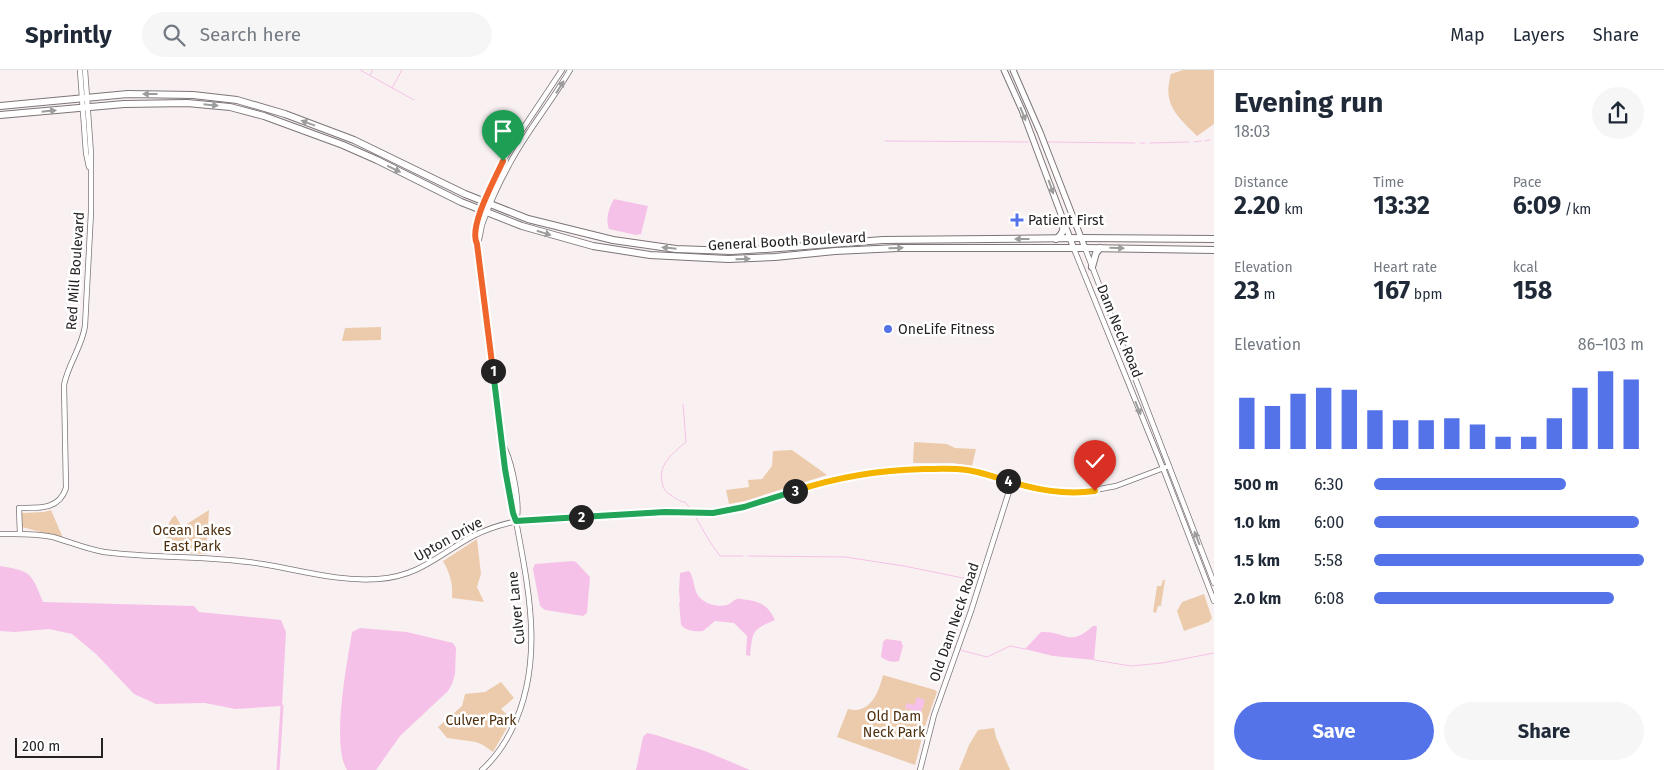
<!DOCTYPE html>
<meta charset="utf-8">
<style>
body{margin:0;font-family:"Fira Sans",sans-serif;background:#f6f6f7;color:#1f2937;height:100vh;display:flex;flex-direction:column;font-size:19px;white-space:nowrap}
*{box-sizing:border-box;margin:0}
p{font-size:16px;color:#747a83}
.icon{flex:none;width:28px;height:28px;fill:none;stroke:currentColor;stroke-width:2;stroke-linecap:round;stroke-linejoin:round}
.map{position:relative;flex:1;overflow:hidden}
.sheet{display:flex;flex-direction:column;background:#fff;width:450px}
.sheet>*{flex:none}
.scale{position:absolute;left:15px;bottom:12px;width:88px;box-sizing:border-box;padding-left:5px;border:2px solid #252222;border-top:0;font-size:14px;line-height:18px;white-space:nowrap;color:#252222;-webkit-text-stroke:4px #fff;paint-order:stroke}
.pin{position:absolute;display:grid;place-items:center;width:42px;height:42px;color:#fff;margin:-51px -21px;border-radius:50% 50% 50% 0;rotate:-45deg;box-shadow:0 0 5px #0007}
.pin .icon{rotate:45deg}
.km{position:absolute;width:25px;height:25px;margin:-12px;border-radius:50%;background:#222;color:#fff;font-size:14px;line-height:25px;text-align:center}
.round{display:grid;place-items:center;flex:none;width:52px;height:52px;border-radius:26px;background:#f6f6f7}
.head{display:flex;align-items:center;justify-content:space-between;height:85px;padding:0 20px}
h1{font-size:28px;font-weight:700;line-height:38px}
.stats{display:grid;grid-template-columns:repeat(3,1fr);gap:8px;height:85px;padding:5px 20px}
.stats div{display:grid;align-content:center}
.stats b{font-size:25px;font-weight:700}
.stats small{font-size:14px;font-weight:400}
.stats p{font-size:14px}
.chart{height:140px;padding:10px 20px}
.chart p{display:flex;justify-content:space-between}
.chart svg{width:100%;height:90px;margin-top:5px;stroke:#5573e8;stroke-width:6}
.primary-button{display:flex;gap:10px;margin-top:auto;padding:10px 20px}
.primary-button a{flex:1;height:58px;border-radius:30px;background:#5573e8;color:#fff;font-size:20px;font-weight:700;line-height:58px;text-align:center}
.primary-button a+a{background:#f6f6f7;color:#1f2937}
ul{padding:0 20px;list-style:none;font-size:16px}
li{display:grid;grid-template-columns:80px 60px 1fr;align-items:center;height:38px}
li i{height:12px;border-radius:6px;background:#5573e8}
header{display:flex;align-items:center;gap:30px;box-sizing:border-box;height:70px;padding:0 25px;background:#fff;border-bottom:1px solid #e0e1e3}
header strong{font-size:24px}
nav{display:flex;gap:28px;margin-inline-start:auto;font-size:18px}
.search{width:350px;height:45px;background:#f6f6f7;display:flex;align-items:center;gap:12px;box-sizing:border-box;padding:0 18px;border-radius:28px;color:#747a83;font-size:19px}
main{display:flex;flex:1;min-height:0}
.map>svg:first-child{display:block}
.green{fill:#eccbac}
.water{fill:#f6c1e8}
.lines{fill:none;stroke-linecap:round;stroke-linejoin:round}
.stream{stroke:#f6c1e8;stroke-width:1}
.canal{stroke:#f6c1e8;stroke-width:3}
.secondary-casing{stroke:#7c7575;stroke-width:6}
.primary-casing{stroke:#7c7575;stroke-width:7}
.highway-casing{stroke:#7c7575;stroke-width:8}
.secondary{stroke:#fff;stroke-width:4.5}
.primary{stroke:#fff;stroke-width:5}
.highway{stroke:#fff;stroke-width:6}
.oneway{fill:#9d9c9c}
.split-1-casing{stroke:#fff;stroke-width:10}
.split-2-casing{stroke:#fff;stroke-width:10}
.split-3-casing{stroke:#fff;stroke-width:10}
.split-4-casing{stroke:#fff;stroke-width:10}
.split-5-casing{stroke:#fff;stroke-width:10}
.split-1{stroke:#f0652b;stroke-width:6}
.split-2{stroke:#22a559;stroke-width:6}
.split-3{stroke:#22a559;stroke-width:6}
.split-4{stroke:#f5b400;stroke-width:6}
.split-5{stroke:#f5b400;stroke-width:6}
.poi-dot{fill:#5573e8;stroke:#fff;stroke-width:2}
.labels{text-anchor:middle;stroke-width:5;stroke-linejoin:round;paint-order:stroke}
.poi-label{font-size:14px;fill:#252222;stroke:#fff;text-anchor:start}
.street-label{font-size:14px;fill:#252222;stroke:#fff}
.park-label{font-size:14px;fill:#4e2f0d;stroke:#fff}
</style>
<header>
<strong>Sprintly</strong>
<div class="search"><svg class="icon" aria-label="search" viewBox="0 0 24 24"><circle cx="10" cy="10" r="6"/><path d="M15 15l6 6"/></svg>Search here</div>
<nav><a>Map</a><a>Layers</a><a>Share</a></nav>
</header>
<main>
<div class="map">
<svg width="1214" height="700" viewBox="0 0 1214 700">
<rect width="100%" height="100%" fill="#f9f1f1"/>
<g class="green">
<path d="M 1183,0 L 1214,0 L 1214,54 L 1197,66 C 1177,46 1162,34 1171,4 Z"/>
<path d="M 381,257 L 381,270 L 342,271 L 345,258 Z"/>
<path d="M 914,372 L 947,374 L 955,378 L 976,379 L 972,396 L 953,393 L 914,393 L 913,392 Z"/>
<path d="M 792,380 L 827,405 L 745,431 L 729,434 L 726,420 L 749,417 L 748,410 L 762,409 L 772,396 L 773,381 Z"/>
<path d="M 51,440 L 63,468 L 22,457 L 22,443 L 44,442 Z"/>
<path d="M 209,440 L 206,484 L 168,482 L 166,479 C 166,467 165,454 175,445 L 182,457 Z"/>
<path d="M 477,469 L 481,504 L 477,517 L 484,532 L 452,528 C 453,514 450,503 443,491 Z"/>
<path d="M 1163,510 L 1165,510 L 1161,536 L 1158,536 L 1156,543 L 1153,542 L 1157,516 L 1161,516 Z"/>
<path d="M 1204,524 L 1212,548 L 1209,552 L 1184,561 L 1177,541 L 1182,532 Z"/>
<path d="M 883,605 L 935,620 L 937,622 L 925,656 L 915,695 L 837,667 L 848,639 C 870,645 879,622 883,605 Z"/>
<path d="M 501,612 L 514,628 L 501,639 L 512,649 L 493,682 L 483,675 L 476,672 L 447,668 L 438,657 L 462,636 L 465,624 L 485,622 Z"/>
<path d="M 994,658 L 996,667 L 1010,700 L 959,700 L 969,675 L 978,660 Z"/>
</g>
<g class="water">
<path d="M 614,129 L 648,136 L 641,164 L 636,165 L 609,159 C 605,150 609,137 614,129 Z"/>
<path d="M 573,491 L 576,492 L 590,507 L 587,543 L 583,546 L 545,540 L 540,536 L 533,499 L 535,494 Z"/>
<path d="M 0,496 C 32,501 31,503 43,532 L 194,536 L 199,542 L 281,550 L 286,562 L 282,636 L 235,639 L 205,633 L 156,634 L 134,624 L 96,584 L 72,564 L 49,559 L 15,562 L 0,561 Z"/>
<path d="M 689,501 C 696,510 692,524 704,531 C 709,535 721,537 727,535 C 731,534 733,530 737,529 C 741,528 745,530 748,530 C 762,532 769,537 775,550 C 751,560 753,561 750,586 L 746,585 L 747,566 L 734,553 L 715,551 L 703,561 C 695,562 686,561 681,555 L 679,532 L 680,532 L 679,521 L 680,503 Z"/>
<path d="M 1093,556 L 1097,556 L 1094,590 L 1053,586 L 1025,579 L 1041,562 C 1068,561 1068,578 1093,556 Z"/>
<path d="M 360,558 L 407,562 L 453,573 L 456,578 L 455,604 L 452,614 L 448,621 L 400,666 L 376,700 L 347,700 C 331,675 347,593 352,562 Z"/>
<path d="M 886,569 L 901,571 L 903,576 L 899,591 C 893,593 886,591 881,587 L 883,572 Z"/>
<path d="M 917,627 L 925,630 L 921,643 L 905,638 L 907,633 L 914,635 Z"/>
<path d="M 647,663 L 656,665 L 705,681 L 750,700 L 636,700 L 643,667 Z"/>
</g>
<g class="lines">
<g class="stream">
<path d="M 360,0 L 414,30"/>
<path d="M 370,5 L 373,0"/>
<path d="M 392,18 L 402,0"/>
<path d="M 885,71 L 1028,72"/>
<path d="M 1205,71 L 1210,70"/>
<path d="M 1047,72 L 1135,73"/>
<path d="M 1194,72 L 1201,71"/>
<path d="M 1140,73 L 1145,73"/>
<path d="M 1150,73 L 1189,72"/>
<path d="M 683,334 L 686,372 C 674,382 658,394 662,412 C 663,418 665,422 671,425 C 675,428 680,432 685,432 L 693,442"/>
<path d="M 695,446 L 710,472 L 720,486 L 743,486"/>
<path d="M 748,486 L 845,487 L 904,496 L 973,510 L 951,577 L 955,578"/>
<path d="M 960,580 L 987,587 L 1010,576 L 1025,579"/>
<path d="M 1094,590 L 1131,596 L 1162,593 L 1214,583"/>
</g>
<path class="canal" d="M 278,700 L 282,636"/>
<defs>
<g id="secondary">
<path d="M 80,0 L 86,83 L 89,97"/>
<path d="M 477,174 C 481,168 480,159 483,152 C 490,133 499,113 509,95 C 526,62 551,33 570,0"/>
<path d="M 1085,178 L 1214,513"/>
<path d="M 1074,179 L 1163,398 L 1214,531"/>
<path d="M 504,377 C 512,392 521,436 516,451"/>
<path d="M 0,464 C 18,464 35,463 53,467 C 70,472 86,479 104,482 C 156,489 210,485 262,494 C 300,500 339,512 378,509 C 420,506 438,485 473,466 C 489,458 506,453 523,450 L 665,442 L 692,444 L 725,441 L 744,437 L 826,411 L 860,404 L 909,400 L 948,399 L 966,400 L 1043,420 L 1064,423 L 1084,422 L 1116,416 L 1169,396"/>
<path d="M 20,464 L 19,438 C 39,438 59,440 66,418 L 64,315 C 68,294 82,277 85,256 L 91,142 L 91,84 L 85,0"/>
<path d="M 482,700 C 494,689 504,675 511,661 C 545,594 529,521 516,451 L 513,443 L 503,384 L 503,376 L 475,164 L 479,147 L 503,91 L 516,69 L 562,0"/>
<path d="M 920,700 L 934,645 L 971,541 L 1012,412"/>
</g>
<g id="primary">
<path d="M 1004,0 L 1022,40 L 1074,179"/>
<path d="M 1013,0 L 1040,62 L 1085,178"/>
</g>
<g id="highway">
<path d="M 0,36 L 128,24 L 193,25 L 237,30 L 285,44 L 354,70 L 465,124 L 528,149 L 613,170 L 676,179 L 731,181 L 766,179 L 883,170 L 1081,168 L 1214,169"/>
<path d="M 0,45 L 124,34 L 187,33 L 230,37 L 264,46 L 343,75 L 377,90 L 461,132 L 522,156 L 593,176 L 650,185 L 728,189 L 775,187 L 835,181 L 898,178 L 1085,178 L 1214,180"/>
<path d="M 1056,169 C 1064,163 1064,159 1063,149"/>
<path d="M 1092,197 L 1096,183 L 1100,178"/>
</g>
</defs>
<use href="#secondary" class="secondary-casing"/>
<use href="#primary" class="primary-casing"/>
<use href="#highway" class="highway-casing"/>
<use href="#secondary" class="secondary"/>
<use href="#primary" class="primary"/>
<use href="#highway" class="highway"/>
</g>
<defs><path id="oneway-solid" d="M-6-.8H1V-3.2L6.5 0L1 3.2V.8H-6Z" transform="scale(1.25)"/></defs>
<g class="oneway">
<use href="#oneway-solid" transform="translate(560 17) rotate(-58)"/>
<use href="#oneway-solid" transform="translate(150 24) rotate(180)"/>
<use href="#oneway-solid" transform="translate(211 35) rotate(6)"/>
<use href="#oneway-solid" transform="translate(49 41) rotate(-6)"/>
<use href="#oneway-solid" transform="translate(1023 44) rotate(68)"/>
<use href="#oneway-solid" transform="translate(308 53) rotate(-160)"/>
<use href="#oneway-solid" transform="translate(394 99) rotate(26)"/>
<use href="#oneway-solid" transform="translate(1051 117) rotate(70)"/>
<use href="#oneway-solid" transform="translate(544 163) rotate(17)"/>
<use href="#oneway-solid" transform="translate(1022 169) rotate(180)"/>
<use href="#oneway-solid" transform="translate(669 178) rotate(-174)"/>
<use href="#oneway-solid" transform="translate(896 178) rotate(-1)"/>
<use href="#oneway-solid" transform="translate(1117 178) rotate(1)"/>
<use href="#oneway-solid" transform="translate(743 189) rotate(-2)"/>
<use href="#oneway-solid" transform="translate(1138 338) rotate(68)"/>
<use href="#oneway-solid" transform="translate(1197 468) rotate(-111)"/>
</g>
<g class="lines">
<defs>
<path id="split-1" d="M 493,301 L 477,174 C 468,157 495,109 503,91"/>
<path id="split-2" d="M 493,301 L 505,399 L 513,443 L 516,451 L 581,447"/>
<path id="split-3" d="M 581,447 L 665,442 L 713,443 L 744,437 L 795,421"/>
<path id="split-4" d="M 795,421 C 837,407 879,400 924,399 C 938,399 953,398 967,400 C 981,402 994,407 1008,411"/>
<path id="split-5" d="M 1008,411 C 1037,420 1064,425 1095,421"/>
</defs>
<use href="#split-1" class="split-1-casing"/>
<use href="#split-2" class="split-2-casing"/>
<use href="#split-3" class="split-3-casing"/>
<use href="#split-4" class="split-4-casing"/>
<use href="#split-5" class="split-5-casing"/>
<use href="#split-1" class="split-1"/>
<use href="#split-2" class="split-2"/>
<use href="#split-3" class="split-3"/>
<use href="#split-4" class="split-4"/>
<use href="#split-5" class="split-5"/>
</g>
<g class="poi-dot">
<path d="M1014.5 142.5h5v5h5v5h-5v5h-5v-5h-5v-5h5z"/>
<circle cx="888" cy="259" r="5"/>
</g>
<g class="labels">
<g class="poi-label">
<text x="1028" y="155">Patient First</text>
<text x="898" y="264">OneLife Fitness</text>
</g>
<g class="street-label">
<text transform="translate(787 171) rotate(-3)" y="5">General Booth Boulevard</text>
<text transform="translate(75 201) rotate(-86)" y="5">Red Mill Boulevard</text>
<text transform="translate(1120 261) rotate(68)" y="5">Dam Neck Road</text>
<text transform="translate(448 469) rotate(-29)" y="5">Upton Drive</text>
<text transform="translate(516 538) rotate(-96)" y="5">Culver Lane</text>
<text transform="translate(954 552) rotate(-71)" y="5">Old Dam Neck Road</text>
</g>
<g class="park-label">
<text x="192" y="465">Ocean Lakes<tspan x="192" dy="16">East Park</tspan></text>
<text x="894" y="651">Old Dam<tspan x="894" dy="16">Neck Park</tspan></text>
<text x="481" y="655">Culver Park</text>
</g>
</g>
</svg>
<div class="scale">200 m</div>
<div class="pin" style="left:503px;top:91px;background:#1e9e55"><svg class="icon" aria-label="arrive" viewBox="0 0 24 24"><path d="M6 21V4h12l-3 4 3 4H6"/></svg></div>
<div class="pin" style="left:1095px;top:421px;background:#d93025"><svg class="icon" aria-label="check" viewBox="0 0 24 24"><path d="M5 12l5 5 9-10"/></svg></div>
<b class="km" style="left:493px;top:301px">1</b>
<b class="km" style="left:581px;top:447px">2</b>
<b class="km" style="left:795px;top:421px">3</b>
<b class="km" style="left:1008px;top:411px">4</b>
</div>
<section class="sheet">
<div class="head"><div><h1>Evening run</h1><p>18:03</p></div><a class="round"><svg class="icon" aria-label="share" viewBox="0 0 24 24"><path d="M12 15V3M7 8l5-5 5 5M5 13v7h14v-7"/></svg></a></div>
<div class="stats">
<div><p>Distance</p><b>2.20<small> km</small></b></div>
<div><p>Time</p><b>13:32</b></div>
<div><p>Pace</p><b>6:09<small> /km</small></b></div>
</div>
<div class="stats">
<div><p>Elevation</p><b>23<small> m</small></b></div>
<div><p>Heart rate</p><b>167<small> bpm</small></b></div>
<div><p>kcal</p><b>158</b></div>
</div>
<div class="chart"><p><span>Elevation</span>86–103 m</p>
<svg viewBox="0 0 160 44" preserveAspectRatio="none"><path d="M5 44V19M15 44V23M25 44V17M35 44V14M45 44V15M55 44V25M65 44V30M75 44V30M85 44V29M95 44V32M105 44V38M115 44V38M125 44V29M135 44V14M145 44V6M155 44V10"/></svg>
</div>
<ul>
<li><b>500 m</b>6:30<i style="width:71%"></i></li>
<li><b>1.0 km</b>6:00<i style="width:98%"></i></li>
<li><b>1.5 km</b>5:58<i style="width:100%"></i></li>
<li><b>2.0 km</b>6:08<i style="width:89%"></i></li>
</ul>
<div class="primary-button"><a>Save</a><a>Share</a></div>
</section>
</main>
